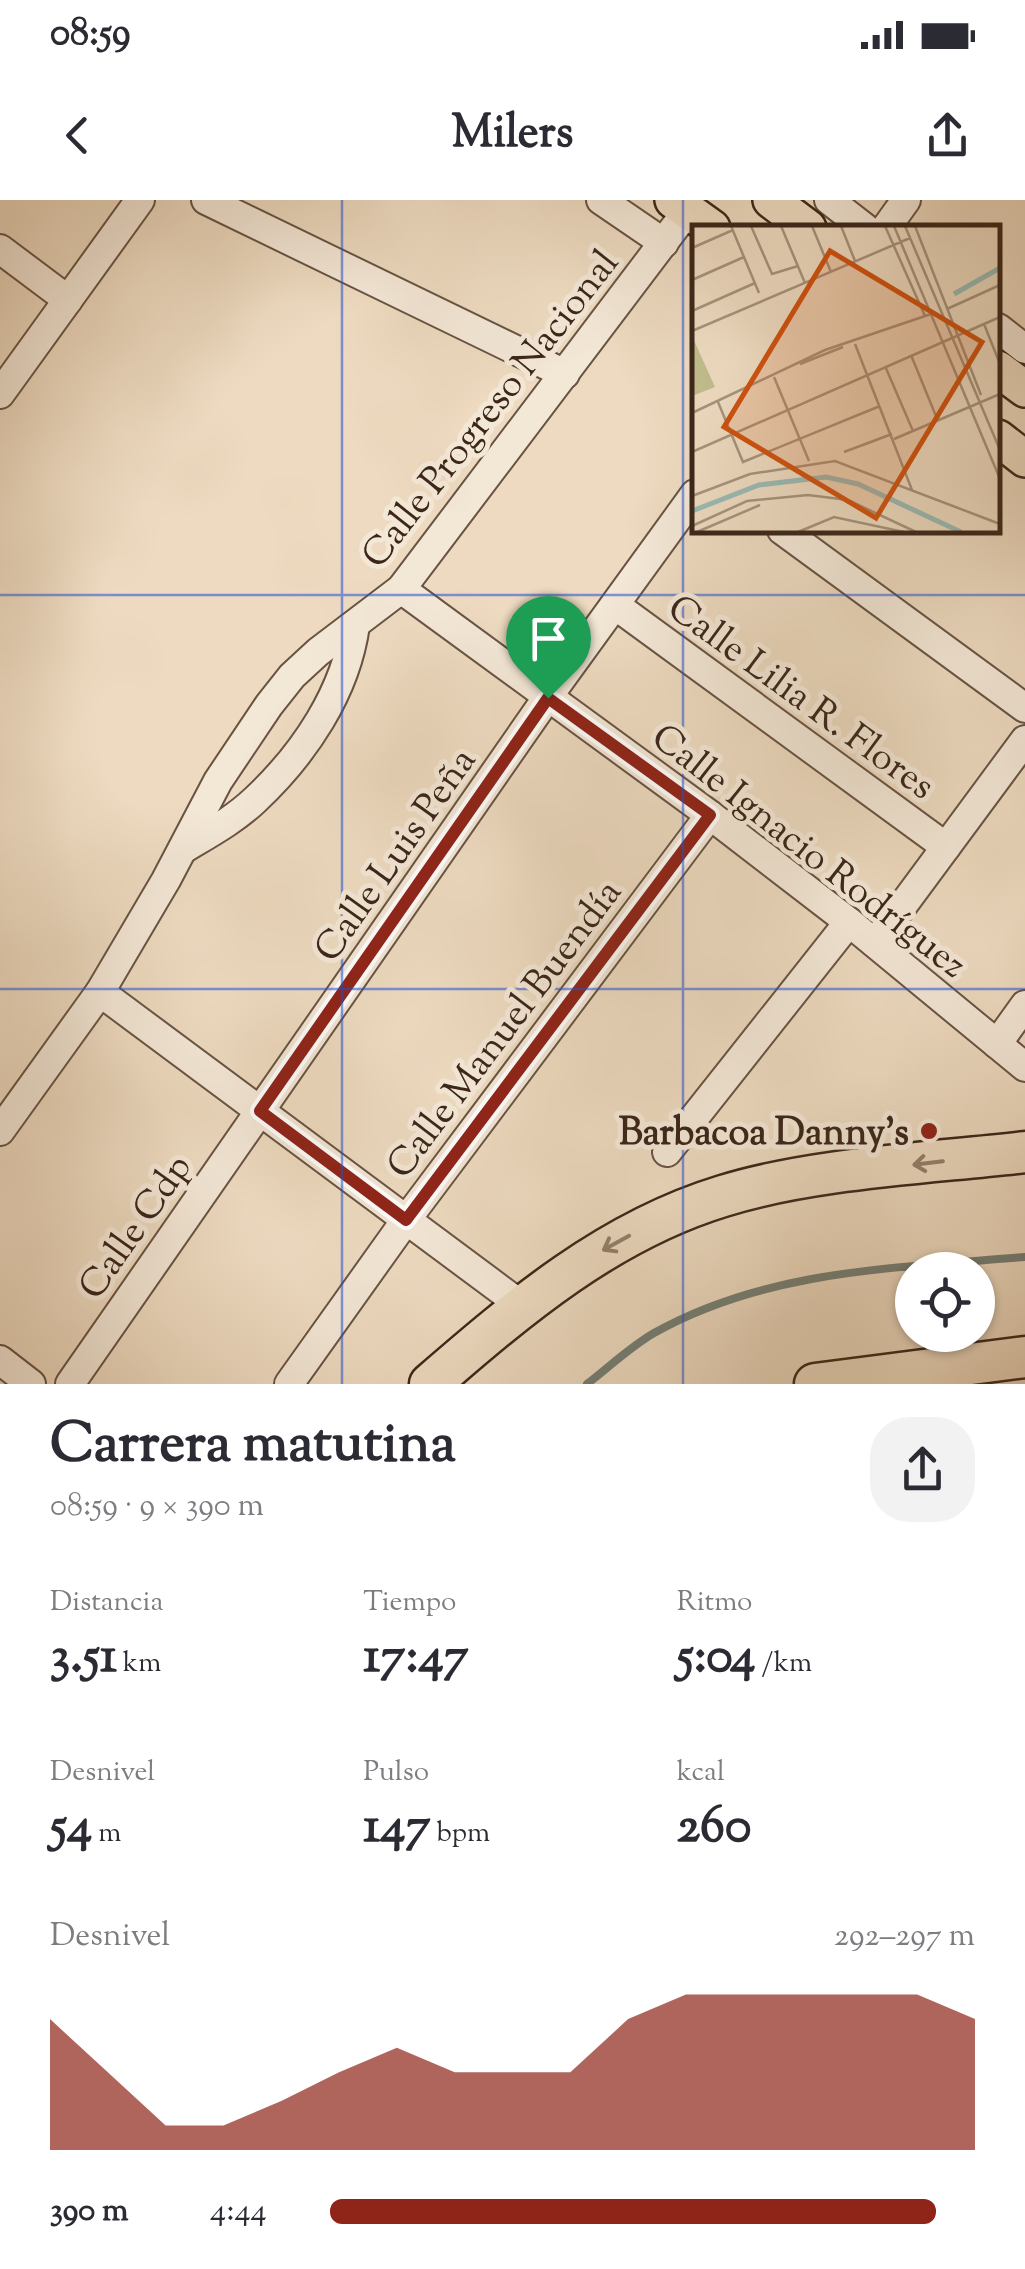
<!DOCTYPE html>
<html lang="es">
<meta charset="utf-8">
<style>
body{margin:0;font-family:"Sorts Mill Goudy",serif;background:#f2f2f3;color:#2b2b33;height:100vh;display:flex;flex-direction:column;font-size:38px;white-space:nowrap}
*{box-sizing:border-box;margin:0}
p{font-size:32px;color:#7c7c81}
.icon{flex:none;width:55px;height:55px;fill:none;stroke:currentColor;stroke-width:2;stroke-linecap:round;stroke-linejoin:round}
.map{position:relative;height:1184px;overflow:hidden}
.sheet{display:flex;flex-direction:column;background:#fff;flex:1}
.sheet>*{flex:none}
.controls{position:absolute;left:895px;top:1052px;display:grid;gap:20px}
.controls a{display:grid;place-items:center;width:100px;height:100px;border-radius:50%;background:#fff;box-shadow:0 2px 8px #0004;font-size:50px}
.pin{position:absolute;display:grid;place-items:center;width:85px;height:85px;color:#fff;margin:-102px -42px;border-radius:50% 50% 50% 0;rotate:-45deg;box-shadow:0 0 10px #0007}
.pin .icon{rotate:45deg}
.round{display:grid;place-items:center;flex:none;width:105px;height:105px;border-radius:40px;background:#f2f2f3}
.summary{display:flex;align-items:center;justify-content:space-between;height:170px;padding:0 50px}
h1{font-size:55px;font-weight:700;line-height:75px}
.figures{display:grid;grid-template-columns:repeat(3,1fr);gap:15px;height:170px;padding:10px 50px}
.figures div{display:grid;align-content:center}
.figures b{font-size:50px;font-weight:700}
.figures small{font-size:28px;font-weight:400}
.figures p{font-size:28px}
.chart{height:280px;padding:20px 50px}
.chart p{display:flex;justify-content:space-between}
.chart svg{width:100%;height:180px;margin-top:10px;fill:#8f2418;opacity:.7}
ul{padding:0 50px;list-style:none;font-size:32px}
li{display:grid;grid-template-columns:160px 120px 1fr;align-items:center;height:75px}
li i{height:25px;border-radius:12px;background:#8f2418}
.status{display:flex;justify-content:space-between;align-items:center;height:70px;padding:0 50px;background:#fff;direction:ltr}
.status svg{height:28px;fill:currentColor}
header{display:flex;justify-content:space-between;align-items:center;height:130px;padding:0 50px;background:#fff;font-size:45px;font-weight:700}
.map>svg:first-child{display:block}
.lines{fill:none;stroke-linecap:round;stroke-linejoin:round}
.stream{stroke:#737f76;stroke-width:8}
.minor-casing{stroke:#685343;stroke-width:32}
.major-casing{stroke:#3b2619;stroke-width:40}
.highway-casing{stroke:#3b2619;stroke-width:45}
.minor{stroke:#f3e7d6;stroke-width:28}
.major{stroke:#eddac0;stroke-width:35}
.highway{stroke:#eddac0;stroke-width:40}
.oneway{stroke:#94806c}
.route-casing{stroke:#fff;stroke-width:20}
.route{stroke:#8f2418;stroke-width:12}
.grid{fill:none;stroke:#1d4ed8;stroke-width:2.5;stroke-opacity:0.55}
.poi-dot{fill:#8f2418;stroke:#f3e7d6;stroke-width:4}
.labels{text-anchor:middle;stroke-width:10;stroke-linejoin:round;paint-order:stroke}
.street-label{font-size:38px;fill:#3b2619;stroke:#f3e7d6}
.poi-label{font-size:38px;font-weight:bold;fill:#3b2619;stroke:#f3e7d6;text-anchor:end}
.inset-river{fill:none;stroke:#99bab4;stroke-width:5}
.inset-road{fill:none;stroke:#a6927d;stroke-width:2.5}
.view{fill:#ce510e;fill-opacity:0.15;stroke:#ce510e;stroke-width:5}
.inset-edge{fill:none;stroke:#3b2619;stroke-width:5}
</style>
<div class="status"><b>08:59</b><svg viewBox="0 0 49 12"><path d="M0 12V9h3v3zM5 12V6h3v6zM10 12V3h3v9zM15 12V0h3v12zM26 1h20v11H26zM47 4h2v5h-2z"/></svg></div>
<header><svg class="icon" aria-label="back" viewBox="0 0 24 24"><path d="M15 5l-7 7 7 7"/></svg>Milers<svg class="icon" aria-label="share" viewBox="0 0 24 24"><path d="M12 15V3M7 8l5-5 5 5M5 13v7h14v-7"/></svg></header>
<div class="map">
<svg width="1025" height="1184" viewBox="0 0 1025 1184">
<rect width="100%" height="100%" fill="#eddac0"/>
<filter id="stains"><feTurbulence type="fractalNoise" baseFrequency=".002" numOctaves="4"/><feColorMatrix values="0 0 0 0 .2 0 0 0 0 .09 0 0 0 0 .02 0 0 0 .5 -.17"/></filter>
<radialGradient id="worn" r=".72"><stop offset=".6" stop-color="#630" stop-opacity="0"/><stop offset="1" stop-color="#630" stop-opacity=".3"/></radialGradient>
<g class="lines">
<path class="stream" d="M 587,1184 C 609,1167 630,1147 654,1133 C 768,1069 898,1068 1025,1057"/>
<defs>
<g id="minor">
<path d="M 206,0 L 565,174"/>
<path d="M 601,0 L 664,43"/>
<path d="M 829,0 L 865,28"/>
<path d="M 886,28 L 906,0"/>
<path d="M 0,49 L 68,100"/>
<path d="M 998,128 L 1025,149"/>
<path d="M 0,194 L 140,0"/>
<path d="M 782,330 L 1025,508"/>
<path d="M 401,389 L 710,615 L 849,722 L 1025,867"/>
<path d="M 615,405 L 946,647"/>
<path d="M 183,649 C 208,634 234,620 255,600 C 304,554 346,492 355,425"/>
<path d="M 875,743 L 1025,540"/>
<path d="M 100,792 L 521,1105"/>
<path d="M 997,844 L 1025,805"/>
<path d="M 0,931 L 100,792 L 166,680 L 218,581 L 269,505 L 292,476 L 318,452 L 401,389 L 688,10"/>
<path d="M 667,952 L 849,722"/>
<path d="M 0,1160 L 31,1184"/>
<path d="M 70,1184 L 547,498 L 695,294"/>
<path d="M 289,1184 L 406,1020 L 710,615"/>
</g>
<g id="major">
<path d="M 673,0 L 712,28"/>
<path d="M 771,0 L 808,28"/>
<path d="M 998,169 L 1025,189"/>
<path d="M 998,238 L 1025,259"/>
</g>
<g id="highway">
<path d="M 430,1184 C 519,1107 608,1031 723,996 C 813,968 931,963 1025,952"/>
<path d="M 815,1184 L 1025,1157"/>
</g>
</defs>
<use href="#minor" class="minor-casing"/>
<use href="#major" class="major-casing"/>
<use href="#highway" class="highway-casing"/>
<use href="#minor" class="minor"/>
<use href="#major" class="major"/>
<use href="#highway" class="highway"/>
</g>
<defs><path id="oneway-shaft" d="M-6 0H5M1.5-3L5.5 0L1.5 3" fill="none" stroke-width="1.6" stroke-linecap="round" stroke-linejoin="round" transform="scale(2.5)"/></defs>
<g class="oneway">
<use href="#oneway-shaft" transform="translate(928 963) rotate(173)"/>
<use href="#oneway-shaft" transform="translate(616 1043) rotate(151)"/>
</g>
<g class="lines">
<defs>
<path id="route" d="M 548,498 L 710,615 L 406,1020 L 260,911 Z"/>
</defs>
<use href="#route" class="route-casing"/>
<use href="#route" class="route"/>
</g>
<path class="grid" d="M 342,0 L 342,1184M 683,0 L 683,1184M 0,395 L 1025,395M 0,789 L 1025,789"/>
<circle class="poi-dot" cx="929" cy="931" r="10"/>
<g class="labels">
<g class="street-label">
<text transform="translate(489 208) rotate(-52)" y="13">Calle Progreso Nacional</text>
<text transform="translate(802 496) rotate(36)" y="13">Calle Lilia R. Flores</text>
<text transform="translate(810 650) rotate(38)" y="13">Calle Ignacio Rodríguez</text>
<text transform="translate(394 654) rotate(-55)" y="13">Calle Luis Peña</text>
<text transform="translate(503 828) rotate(-53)" y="13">Calle Manuel Buendía</text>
<text transform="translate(134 1026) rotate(-55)" y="13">Calle Cdp</text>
</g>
<g class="poi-label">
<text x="909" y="944">Barbacoa Danny's</text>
</g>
</g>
<g transform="translate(692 25)">
<rect width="308" height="308" fill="#eddac0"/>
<path d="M 0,111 L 23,162 L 0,171 Z" fill="#c0bd8d"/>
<path class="inset-river" d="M 262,69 L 308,43M 0,286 L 67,260 L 134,252 L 166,259 L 269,307"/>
<path class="inset-road" d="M 39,1 L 67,68M 59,1 L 80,49 L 106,41M 89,1 L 113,58M 120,1 L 139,47M 149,1 L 163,36M 193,1 L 233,91M 202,1 L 308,254M 213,1 L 308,225M 223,1 L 289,170M 0,23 L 41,5M 0,55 L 52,32M 255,84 L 308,60M 0,86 L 63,58M 292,99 L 308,139M 0,106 L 218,13M 163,119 L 220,265M 219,130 L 246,196M 108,139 L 151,122M 193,141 L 221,206M 82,152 L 117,236M 26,177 L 51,237 L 188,181M 0,188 L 133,125 L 239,89M 202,214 L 308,169M 0,227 L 308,92M 152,227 L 200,209M 0,271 L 58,249 L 143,236 L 308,299M 0,301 L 55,276 L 116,270 L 156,275 L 224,307M 5,307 L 68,280M 106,307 L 142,292 L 212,307"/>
<path class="view" d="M 138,26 L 290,117 L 184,293 L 32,202 Z"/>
<rect width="308" height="308" class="inset-edge"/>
</g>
<rect width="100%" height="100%" filter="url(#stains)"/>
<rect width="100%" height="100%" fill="url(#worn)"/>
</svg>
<div class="controls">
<a><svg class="icon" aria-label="locate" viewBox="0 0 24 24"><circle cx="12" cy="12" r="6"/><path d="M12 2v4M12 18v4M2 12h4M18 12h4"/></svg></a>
</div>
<div class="pin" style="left:548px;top:498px;background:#1e9e55"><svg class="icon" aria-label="arrive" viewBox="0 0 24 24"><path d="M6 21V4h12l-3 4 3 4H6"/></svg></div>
</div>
<section class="sheet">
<div class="summary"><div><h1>Carrera matutina</h1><p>08:59 · 9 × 390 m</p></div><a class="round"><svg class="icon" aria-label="share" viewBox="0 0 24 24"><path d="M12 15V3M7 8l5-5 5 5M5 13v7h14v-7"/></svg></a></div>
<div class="figures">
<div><p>Distancia</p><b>3.51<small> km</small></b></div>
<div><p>Tiempo</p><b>17:47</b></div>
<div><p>Ritmo</p><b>5:04<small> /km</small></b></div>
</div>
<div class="figures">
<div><p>Desnivel</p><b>54<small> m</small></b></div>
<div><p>Pulso</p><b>147<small> bpm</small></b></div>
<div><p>kcal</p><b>260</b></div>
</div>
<div class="chart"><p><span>Desnivel</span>292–297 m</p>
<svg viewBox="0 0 160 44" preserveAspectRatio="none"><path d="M0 44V12L10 25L20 38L30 38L40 32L50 25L60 19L70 25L80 25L90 25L100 12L110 6L120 6L130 6L140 6L150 6L160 12V44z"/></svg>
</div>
<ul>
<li><b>390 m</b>4:44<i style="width:94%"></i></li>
</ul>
</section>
